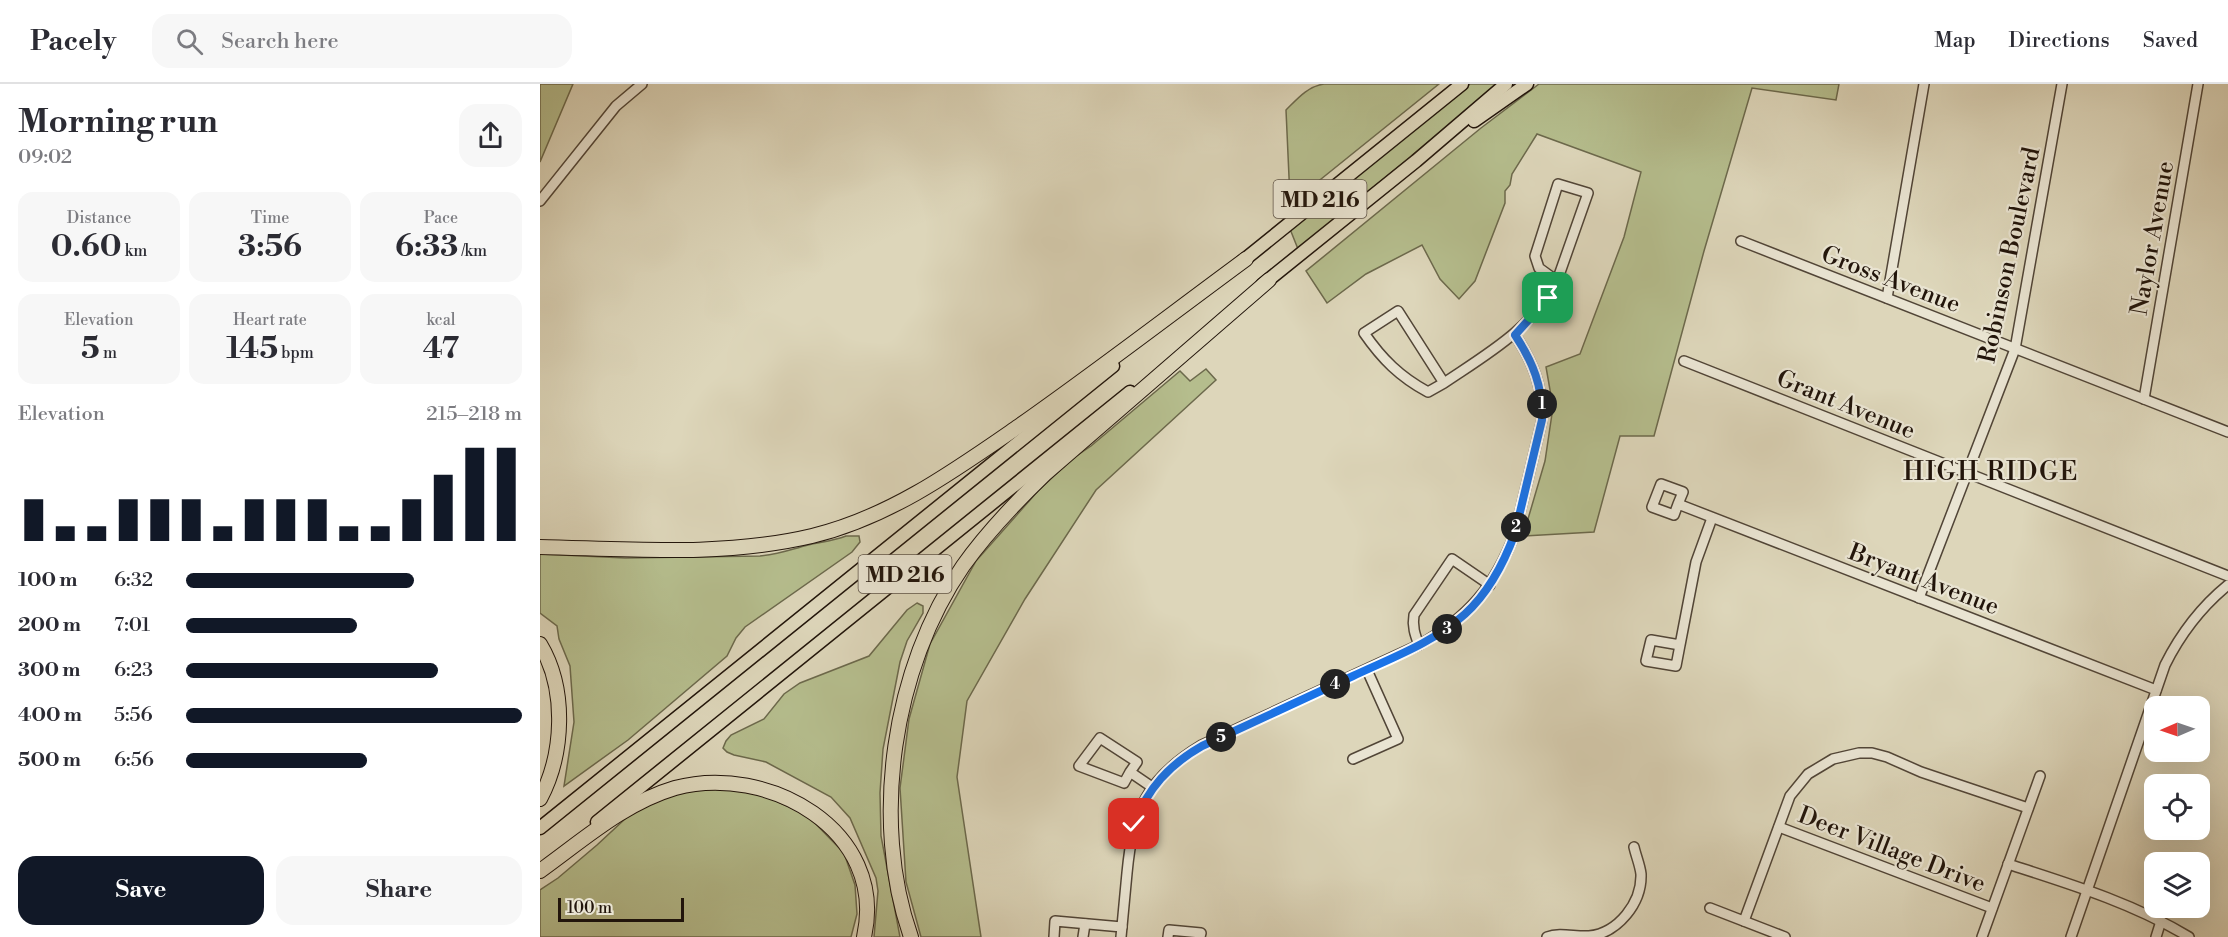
<!DOCTYPE html>
<meta charset="utf-8">
<style>
body{margin:0;font-family:"Libre Bodoni",serif;background:#f7f7f7;color:#2b2b33;height:100vh;display:flex;flex-direction:column;font-size:22px;white-space:nowrap}
*{box-sizing:border-box;margin:0}
p{font-size:20px;color:#7c7c81}
.icon{flex:none;width:33px;height:33px;fill:none;stroke:currentColor;stroke-width:2;stroke-linecap:round;stroke-linejoin:round}
.map{position:relative;flex:1;overflow:hidden}
.side{display:flex;flex-direction:column;background:#fff;width:540px}
.side>*{flex:none}
.needle{width:39px;rotate:268deg}
.tools{position:absolute;left:1604px;top:612px;display:grid;gap:12px}
.tools a{display:grid;place-items:center;width:66px;height:66px;border-radius:12px;background:#fff;box-shadow:0 6px 24px #0002;font-size:30px}
.scale{position:absolute;left:18px;bottom:15px;width:126px;box-sizing:border-box;padding-left:6px;border:3px solid #22150b;border-top:0;font-size:16px;line-height:21px;white-space:nowrap;color:#22150b;-webkit-text-stroke:4px #e9e4d2;paint-order:stroke}
.pin{position:absolute;display:grid;place-items:center;width:51px;height:51px;color:#fff;margin:-26px;border-radius:12px;box-shadow:0 3px 9px #0006}
.km{position:absolute;width:30px;height:30px;margin:-15px;border-radius:50%;background:#222;color:#fff;font-size:16px;line-height:30px;text-align:center}
.round{display:grid;place-items:center;flex:none;width:63px;height:63px;border-radius:18px;background:#f7f7f7}
.headline{display:flex;align-items:center;justify-content:space-between;height:102px;padding:0 18px}
h1{font-size:33px;font-weight:700;line-height:45px}
.metrics{display:grid;grid-template-columns:repeat(3,1fr);gap:9px;height:102px;padding:6px 18px}
.metrics div{display:grid;align-content:center;border-radius:15px;background:#f7f7f7;text-align:center}
.metrics b{font-size:30px;font-weight:700}
.metrics small{font-size:16px;font-weight:400}
.metrics p{font-size:16px}
.chart{height:168px;padding:12px 18px}
.chart p{display:flex;justify-content:space-between}
.chart svg{width:100%;height:108px;margin-top:6px;stroke:#111827;stroke-width:6}
.primary-button{display:flex;gap:12px;margin-top:auto;padding:12px 18px}
.primary-button a{flex:1;height:69px;border-radius:18px;background:#111827;color:#fff;font-size:24px;font-weight:700;line-height:69px;text-align:center}
.primary-button a+a{background:#f7f7f7;color:#2b2b33}
ul{padding:0 18px;list-style:none;font-size:20px}
li{display:grid;grid-template-columns:96px 72px 1fr;align-items:center;height:45px}
li i{height:15px;border-radius:8px;background:#111827}
header{display:flex;align-items:center;gap:36px;box-sizing:border-box;height:84px;padding:0 30px;background:#fff;border-bottom:2px solid #e1e1e2}
header strong{font-size:28px}
nav{display:flex;gap:33px;margin-inline-start:auto;font-size:21px}
.search{width:420px;height:54px;background:#f7f7f7;display:flex;align-items:center;gap:15px;box-sizing:border-box;padding:0 21px;border-radius:18px;color:#7c7c81;font-size:22px}
main{display:flex;flex:1;min-height:0}
.map>svg:first-child{display:block}
.green{fill:#b5bd8d;stroke:#6c694c;stroke-width:1.5}
.lines{fill:none;stroke-linecap:round;stroke-linejoin:round}
.minor-casing{stroke:#514537;stroke-width:12}
.major-casing{stroke:#22150b;stroke-width:15}
.highway-casing{stroke:#22150b;stroke-width:16}
.minor{stroke:#e9e4d2;stroke-width:9}
.major{stroke:#ddd6ba;stroke-width:12}
.highway{stroke:#ddd6ba;stroke-width:14}
.route-casing{stroke:#fff;stroke-width:12}
.route{stroke:#1a73e8;stroke-width:8}
.labels{text-anchor:middle;stroke-width:4.5;stroke-linejoin:round;paint-order:stroke}
.shield{fill:#e9e4d2;stroke:#5e5347;stroke-width:1.5}
.shield-label{font-size:22px;font-weight:bold;fill:#22150b}
.street-label{font-size:24px;fill:#22150b;stroke:#e9e4d2}
.neighbourhood-label{font-size:26px;letter-spacing:1.5px;fill:#22150b;stroke:#e9e4d2}
</style>
<header>
<strong>Pacely</strong>
<div class="search"><svg class="icon" aria-label="search" viewBox="0 0 24 24"><circle cx="10" cy="10" r="6"/><path d="M15 15l6 6"/></svg>Search here</div>
<nav><a>Map</a><a>Directions</a><a>Saved</a></nav>
</header>
<main>
<section class="side">
<div class="headline"><div><h1>Morning run</h1><p>09:02</p></div><a class="round"><svg class="icon" aria-label="share" viewBox="0 0 24 24"><path d="M12 15V3M7 8l5-5 5 5M5 13v7h14v-7"/></svg></a></div>
<div class="metrics">
<div><p>Distance</p><b>0.60<small> km</small></b></div>
<div><p>Time</p><b>3:56</b></div>
<div><p>Pace</p><b>6:33<small> /km</small></b></div>
</div>
<div class="metrics">
<div><p>Elevation</p><b>5<small> m</small></b></div>
<div><p>Heart rate</p><b>145<small> bpm</small></b></div>
<div><p>kcal</p><b>47</b></div>
</div>
<div class="chart"><p><span>Elevation</span>215–218 m</p>
<svg viewBox="0 0 160 44" preserveAspectRatio="none"><path d="M5 44V27M15 44V38M25 44V38M35 44V27M45 44V27M55 44V27M65 44V38M75 44V27M85 44V27M95 44V27M105 44V38M115 44V38M125 44V27M135 44V17M145 44V6M155 44V6"/></svg>
</div>
<ul>
<li><b>100 m</b>6:32<i style="width:68%"></i></li>
<li><b>200 m</b>7:01<i style="width:51%"></i></li>
<li><b>300 m</b>6:23<i style="width:75%"></i></li>
<li><b>400 m</b>5:56<i style="width:100%"></i></li>
<li><b>500 m</b>6:56<i style="width:54%"></i></li>
</ul>
<div class="primary-button"><a>Save</a><a>Share</a></div>
</section>
<div class="map">
<svg width="1688" height="853" viewBox="0 0 1688 853">
<rect width="100%" height="100%" fill="#ddd6ba"/>
<filter id="stains"><feTurbulence type="fractalNoise" baseFrequency=".00333" numOctaves="4"/><feColorMatrix values="0 0 0 0 .2 0 0 0 0 .09 0 0 0 0 .02 0 0 0 .5 -.17"/></filter>
<radialGradient id="worn" r=".72"><stop offset=".6" stop-color="#630" stop-opacity="0"/><stop offset="1" stop-color="#630" stop-opacity=".3"/></radialGradient>
<g class="green">
<path d="M 0,0 L 33,0 L 0,78 Z"/>
<path d="M 899,0 L 755,116 L 750,115 L 746,26 C 757,15 768,2 784,0 Z"/>
<path d="M 930,0 L 959,0 L 758,165 L 750,145 Z"/>
<path d="M 999,0 L 1299,0 L 1296,16 L 1212,4 L 1164,167 L 1114,352 L 1080,352 L 1054,448 L 983,452 L 1005,377 L 1013,323 L 1006,283 L 1040,270 L 1084,153 L 1101,88 L 997,50 L 972,90 L 970,101 L 965,107 L 965,119 L 935,197 L 919,215 L 900,195 L 882,161 L 826,190 L 787,219 L 766,187 L 941,44 Z"/>
<path d="M 666,285 L 676,296 L 556,406 L 485,515 L 427,617 L 417,693 L 441,853 L 381,853 L 366,798 L 360,704 L 369,635 L 390,560 L 436,477 L 498,407 L 532,375 L 551,362 L 640,287 L 650,297 Z"/>
<path d="M 306,452 L 319,452 L 320,458 L 312,468 L 205,543 L 196,554 L 187,572 L 88,656 L 24,702 L 34,638 L 30,582 L 19,555 L 17,542 L 0,529 L 0,470 L 85,474 L 220,472 C 240,470 249,466 268,461 C 281,458 293,457 306,452 Z"/>
<path d="M 377,519 L 383,522 L 383,529 L 367,557 L 360,578 L 343,665 L 340,709 L 341,752 L 360,853 L 334,853 L 338,807 L 336,794 L 310,734 L 291,713 L 226,678 L 194,671 L 187,668 L 183,664 L 186,657 L 191,651 L 224,635 L 244,610 L 260,599 L 329,572 L 367,526 Z"/>
<path d="M 167,704 L 187,705 L 223,711 L 267,731 L 304,769 L 315,801 L 317,830 L 311,853 L 0,853 L 0,806 L 18,794 L 57,761 L 99,722 L 129,710 Z"/>
</g>
<g class="lines">
<defs>
<g id="minor">
<path d="M 0,117 L 76,22 L 102,0"/>
<path d="M 1201,157 L 1688,348"/>
<path d="M 1347,214 L 1384,0"/>
<path d="M 1144,277 L 1688,492"/>
<path d="M 904,299 L 888,308 C 860,293 842,275 824,249 L 858,227 L 904,299 C 947,270 992,245 1017,197 L 999,184 L 995,172 L 1018,100 L 1048,109 L 1017,197"/>
<path d="M 1604,315 L 1658,0"/>
<path d="M 1138,420 L 1134,431 L 1112,423 L 1121,400 L 1143,408 L 1138,420 L 1616,606"/>
<path d="M 1379,514 L 1475,265 L 1522,0"/>
<path d="M 879,561 C 875,551 872,542 874,531 L 912,475 L 950,501"/>
<path d="M 1140,561 L 1136,582 L 1106,577 L 1111,556 L 1140,561 L 1156,478 L 1172,434"/>
<path d="M 813,675 L 858,655 L 827,586"/>
<path d="M 590,688 L 584,699 L 539,682 L 560,654 L 597,678 L 590,688 L 612,703"/>
<path d="M 1239,743 L 1452,824"/>
<path d="M 1468,780 C 1530,800 1593,819 1649,853"/>
<path d="M 1170,824 L 1245,853"/>
<path d="M 1204,837 L 1250,712 L 1268,690 L 1293,675 L 1319,669 L 1332,669 L 1347,673 L 1381,688 L 1488,724"/>
<path d="M 514,853 L 515,837 L 582,843"/>
<path d="M 543,853 L 545,840"/>
<path d="M 581,853 C 583,832 585,810 587,789 C 593,726 606,695 662,661 L 879,561 C 929,533 955,502 975,449 L 1002,336 C 1003,303 993,278 975,251"/>
<path d="M 628,853 L 629,846 L 661,849 L 660,853"/>
<path d="M 1007,853 C 1020,848 1035,853 1049,852 C 1078,849 1102,819 1101,790 C 1100,781 1096,772 1094,763"/>
<path d="M 1442,853 L 1500,692"/>
<path d="M 1531,853 L 1625,581 C 1641,549 1661,523 1688,501"/>
<path d="M 1616,853 L 1621,837"/>
</g>
<g id="major">
<path d="M 934,37 L 987,0"/>
<path d="M 699,180 L 922,0"/>
<path d="M 722,201 L 876,77 L 966,0"/>
<path d="M 57,738 L 590,308"/>
<path d="M 0,744 L 573,282"/>
</g>
<g id="highway">
<path d="M 0,463 C 90,465 183,473 272,452 C 350,433 414,387 479,342 C 556,288 630,231 706,175"/>
<path d="M 0,560 C 27,605 24,670 0,715"/>
<path d="M 0,787 C 42,757 84,719 135,704 C 227,679 348,746 324,853"/>
<path d="M 371,853 C 330,737 353,583 423,482 C 447,448 475,419 505,390 L 729,196"/>
</g>
</defs>
<use href="#minor" class="minor-casing"/>
<use href="#major" class="major-casing"/>
<use href="#highway" class="highway-casing"/>
<use href="#minor" class="minor"/>
<use href="#major" class="major"/>
<use href="#highway" class="highway"/>
</g>
<g class="lines">
<defs>
<path id="route" d="M 594,740 C 608,704 629,681 662,662 C 712,639 763,615 813,592 C 851,574 893,559 925,530 C 949,508 964,479 975,449 L 1002,336 C 1003,303 993,278 975,251 L 1008,214"/>
</defs>
<use href="#route" class="route-casing"/>
<use href="#route" class="route"/>
</g>
<g class="labels">
<g class="shield">
<rect x="733.5" y="96" width="93" height="38" rx="4.5"/>
<rect x="318.5" y="471" width="93" height="38" rx="4.5"/>
</g>
<g class="shield-label">
<text x="780" y="123">MD 216</text>
<text x="365" y="498">MD 216</text>
</g>
<g class="street-label">
<text transform="translate(1612 154) rotate(-80)" y="8">Naylor Avenue</text>
<text transform="translate(1469 171) rotate(-78)" y="8">Robinson Boulevard</text>
<text transform="translate(1351 195) rotate(21)" y="8">Gross Avenue</text>
<text transform="translate(1306 320) rotate(22)" y="8">Grant Avenue</text>
<text transform="translate(1384 495) rotate(21)" y="8">Bryant Avenue</text>
<text transform="translate(1352 765) rotate(21)" y="8">Deer Village Drive</text>
</g>
<g class="neighbourhood-label">
<text x="1451" y="396">HIGH RIDGE</text>
</g>
</g>
<rect width="100%" height="100%" filter="url(#stains)"/>
<rect width="100%" height="100%" fill="url(#worn)"/>
</svg>
<div class="tools">
<a><svg class="needle" viewBox="-14 -14 28 28"><path d="M0-13l5 13h-10z" fill="#e53935"/><path d="M0 13l5-13h-10z" fill="#7c7c81"/></svg></a>
<a><svg class="icon" aria-label="locate" viewBox="0 0 24 24"><circle cx="12" cy="12" r="6"/><path d="M12 2v4M12 18v4M2 12h4M18 12h4"/></svg></a>
<a><svg class="icon" aria-label="layers" viewBox="0 0 24 24"><path d="M12 4l9 5-9 5-9-5zM3 14l9 5 9-5"/></svg></a>
</div>
<div class="scale">100 m</div>
<div class="pin" style="left:1008px;top:214px;background:#1e9e55"><svg class="icon" aria-label="arrive" viewBox="0 0 24 24"><path d="M6 21V4h12l-3 4 3 4H6"/></svg></div>
<div class="pin" style="left:594px;top:740px;background:#d93025"><svg class="icon" aria-label="check" viewBox="0 0 24 24"><path d="M5 12l5 5 9-10"/></svg></div>
<b class="km" style="left:1002px;top:320px">1</b>
<b class="km" style="left:976px;top:443px">2</b>
<b class="km" style="left:907px;top:545px">3</b>
<b class="km" style="left:795px;top:600px">4</b>
<b class="km" style="left:681px;top:653px">5</b>
</div>
</main>
